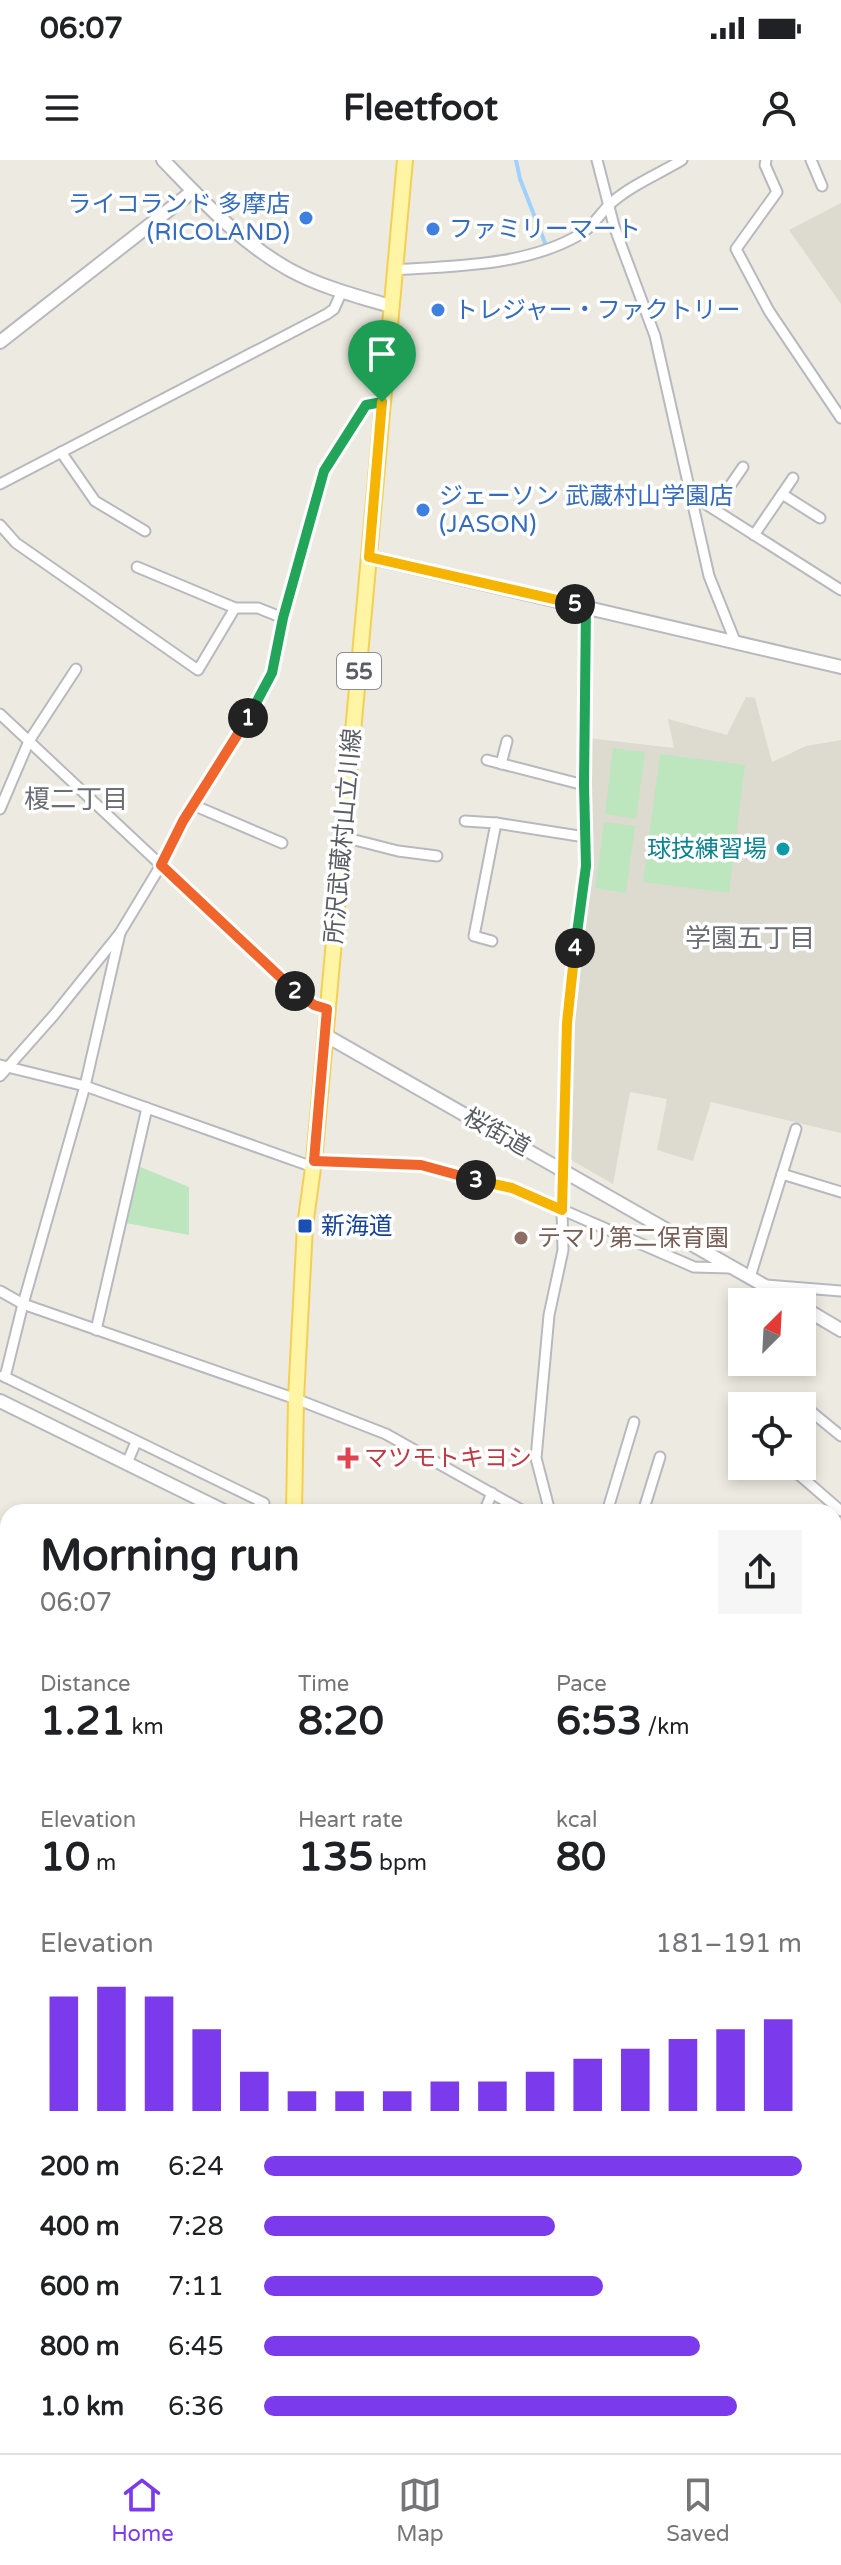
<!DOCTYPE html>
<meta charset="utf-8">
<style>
body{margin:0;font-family:"Varela Round","Noto Sans JP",sans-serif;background:#f6f6f6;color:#202124;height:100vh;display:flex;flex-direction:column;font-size:30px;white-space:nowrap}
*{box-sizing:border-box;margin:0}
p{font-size:26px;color:#757577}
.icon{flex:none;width:44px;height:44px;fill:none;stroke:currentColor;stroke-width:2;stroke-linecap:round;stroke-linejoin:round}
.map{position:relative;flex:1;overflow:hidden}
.side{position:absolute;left:0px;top:1344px;width:842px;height:950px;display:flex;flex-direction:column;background:#fff;border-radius:24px 24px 0 0;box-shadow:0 4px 12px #0003}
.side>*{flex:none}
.needle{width:52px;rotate:24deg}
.buttons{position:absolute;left:728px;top:1128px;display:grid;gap:16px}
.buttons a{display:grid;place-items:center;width:88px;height:88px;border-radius:0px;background:#fff;box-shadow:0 4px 12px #0003;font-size:40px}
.pin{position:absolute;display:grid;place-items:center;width:68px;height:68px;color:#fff;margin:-82px -34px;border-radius:50% 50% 50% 0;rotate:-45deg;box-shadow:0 0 8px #0007}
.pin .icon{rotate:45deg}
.km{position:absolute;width:40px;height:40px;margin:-20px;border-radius:50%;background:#222;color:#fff;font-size:22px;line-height:40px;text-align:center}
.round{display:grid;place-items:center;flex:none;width:84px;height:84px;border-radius:0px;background:#f6f6f6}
.headline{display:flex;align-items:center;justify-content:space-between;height:136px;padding:0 40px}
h1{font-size:44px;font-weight:700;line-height:60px}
.metrics{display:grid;grid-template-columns:repeat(3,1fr);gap:12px;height:136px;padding:8px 40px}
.metrics div{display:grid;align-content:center}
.metrics b{font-size:40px;font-weight:700}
.metrics small{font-size:22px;font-weight:400}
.metrics p{font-size:22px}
.chart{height:224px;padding:16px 40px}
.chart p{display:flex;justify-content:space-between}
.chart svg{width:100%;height:144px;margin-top:8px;stroke:#7c3aed;stroke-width:6}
ul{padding:0 40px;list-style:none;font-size:26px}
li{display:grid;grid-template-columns:128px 96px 1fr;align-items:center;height:60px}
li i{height:20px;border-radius:10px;background:#7c3aed}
.status{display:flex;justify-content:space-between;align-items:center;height:56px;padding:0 40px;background:#fff;direction:ltr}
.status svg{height:22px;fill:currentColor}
header{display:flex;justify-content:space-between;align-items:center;height:104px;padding:0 40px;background:#fff;font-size:36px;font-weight:700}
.tabs{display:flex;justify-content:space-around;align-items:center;height:112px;border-top:2px solid #e0e0e0;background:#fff;font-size:22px;color:#757577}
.tabs a{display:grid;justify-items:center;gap:4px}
.tabs .active{color:#7c3aed}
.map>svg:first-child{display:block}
.education{fill:#dddad0}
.green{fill:#bde6bf}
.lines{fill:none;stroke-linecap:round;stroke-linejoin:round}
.stream{stroke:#a0d1ff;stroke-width:4}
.minor-casing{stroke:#b7b9be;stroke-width:13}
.tertiary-casing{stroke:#b7b9be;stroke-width:16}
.primary-casing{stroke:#f5cf53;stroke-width:18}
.minor{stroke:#fff;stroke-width:9}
.tertiary{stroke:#fff;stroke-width:12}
.primary{stroke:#fff5a5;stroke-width:14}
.split-1-casing{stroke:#fff;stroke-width:16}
.split-2-casing{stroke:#fff;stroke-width:16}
.split-3-casing{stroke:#fff;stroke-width:16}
.split-4-casing{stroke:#fff;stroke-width:16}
.split-5-casing{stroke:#fff;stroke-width:16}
.split-6-casing{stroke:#fff;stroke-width:16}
.split-1{stroke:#22a559;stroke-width:10}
.split-2{stroke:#f0652b;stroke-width:10}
.split-3{stroke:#f0652b;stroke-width:10}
.split-4{stroke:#f5b400;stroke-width:10}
.split-5{stroke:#22a559;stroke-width:10}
.split-6{stroke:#f5b400;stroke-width:10}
.shop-dot{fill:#3f7fe0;stroke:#fff;stroke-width:3}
.culture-dot{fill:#0f9aa8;stroke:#fff;stroke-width:3}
.transit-dot{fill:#1a4fb4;stroke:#fff;stroke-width:3}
.education-dot{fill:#8d6e63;stroke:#fff;stroke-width:3}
.health-dot{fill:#e0444e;stroke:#fff;stroke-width:3}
.labels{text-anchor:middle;stroke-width:7;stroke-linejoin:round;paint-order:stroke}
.shield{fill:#fff;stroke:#8c8e92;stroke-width:2}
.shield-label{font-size:22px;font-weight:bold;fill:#5a5d63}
.shop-label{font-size:24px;fill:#366cbe;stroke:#fff;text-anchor:start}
.street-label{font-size:24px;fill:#5a5d63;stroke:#fff}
.culture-label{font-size:24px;fill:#0d838f;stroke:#fff;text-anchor:end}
.transit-label{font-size:24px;fill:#164399;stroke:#fff;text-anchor:start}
.education-label{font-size:24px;fill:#785e54;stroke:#fff;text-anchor:start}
.health-label{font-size:24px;fill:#be3a42;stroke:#fff;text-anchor:start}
.neighbourhood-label{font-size:26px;fill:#6b6f75;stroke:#fff}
</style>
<div class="status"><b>06:07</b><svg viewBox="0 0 49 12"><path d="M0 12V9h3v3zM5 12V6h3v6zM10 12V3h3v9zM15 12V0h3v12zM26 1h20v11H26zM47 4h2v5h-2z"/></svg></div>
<header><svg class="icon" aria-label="menu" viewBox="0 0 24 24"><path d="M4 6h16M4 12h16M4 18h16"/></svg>Fleetfoot<svg class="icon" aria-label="person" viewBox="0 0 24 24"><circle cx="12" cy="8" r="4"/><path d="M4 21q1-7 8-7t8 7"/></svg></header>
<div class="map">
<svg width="841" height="2293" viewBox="0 0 841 2293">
<rect width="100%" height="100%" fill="#edebe1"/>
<g class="education">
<path d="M 841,43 L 841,144 L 789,70 Z"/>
<path d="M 746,537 L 755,538 L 772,602 L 806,586 L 841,580 L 841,973 L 711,942 L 693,1001 L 657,990 L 667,939 L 630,932 L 613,1024 L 566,997 L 566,896 L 575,833 L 587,635 L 588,578 L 674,588 L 668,559 L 727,575 Z"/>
</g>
<g class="green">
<path d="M 613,588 L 645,592 L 636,659 L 605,654 Z"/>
<path d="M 660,594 L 745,605 L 729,733 L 643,722 Z"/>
<path d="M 604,662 L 635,666 L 626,733 L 595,728 Z"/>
<path d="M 138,1006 L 189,1027 L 189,1075 L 126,1063 Z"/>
<path d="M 8,2133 L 8,2286 L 191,2286 L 208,2293 L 0,2293 L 0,2151 Z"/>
</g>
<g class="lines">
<path class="stream" d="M 516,0 L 520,19 L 545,83"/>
<defs>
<g id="minor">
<path d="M 597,0 L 614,66 L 655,176 L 709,416 L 735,481"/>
<path d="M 766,0 L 765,5 L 777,32 L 736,89 L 769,151 L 841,258"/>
<path d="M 811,0 L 822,26"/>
<path d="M 394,110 C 454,106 526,106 579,75 C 592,68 599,55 609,45 C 629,26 659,14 682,0"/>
<path d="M 61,292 L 95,341 L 145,371"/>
<path d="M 0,324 L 327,154 L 334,149 L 342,131"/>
<path d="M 690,334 L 841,430"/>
<path d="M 782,334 L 820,358"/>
<path d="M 714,349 L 743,307"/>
<path d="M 0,365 L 16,383 L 198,510 L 235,448 L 258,448 L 283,458"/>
<path d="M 754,375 L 793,318"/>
<path d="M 137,407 L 235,448"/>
<path d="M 0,554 L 294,830 L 314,845 L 327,849"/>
<path d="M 487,600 L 584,625"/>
<path d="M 501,604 L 507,581"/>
<path d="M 193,645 L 282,683"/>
<path d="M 0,649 L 29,581 L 76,509"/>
<path d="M 465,661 L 496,663 L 585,677"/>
<path d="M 343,677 L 398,691 L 437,696"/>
<path d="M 492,781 L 474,776 L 496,663"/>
<path d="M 0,905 L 85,926 L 313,1007"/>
<path d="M 0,916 L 54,855 L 120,773 L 161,705 L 183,661 L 261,536 L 272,513 L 283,458 L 324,311 L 366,245 L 382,242"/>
<path d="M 314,1001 L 421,1005 L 512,1028 L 694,1107 L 730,1108"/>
<path d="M 782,1014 L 841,1032"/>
<path d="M 750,1117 L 796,969"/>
<path d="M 766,1125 L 841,1131"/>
<path d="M 0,1131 L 23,1144 L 296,1239 L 386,1274 L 525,1352"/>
<path d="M 96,1170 L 147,948"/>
<path d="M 3,1216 L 264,1343"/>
<path d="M 5,1217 L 23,1144 L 85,926 L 120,773"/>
<path d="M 791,1246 L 797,1240 L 841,1276"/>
<path d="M 127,1303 L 136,1282"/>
<path d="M 789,1306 L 841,1351"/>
<path d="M 484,1352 L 492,1333"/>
<path d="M 550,1352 L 536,1298 L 549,1155 L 563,1090 L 562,1050 L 567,863 L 586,706 L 584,625 L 586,447"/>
<path d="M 607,1352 L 634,1262"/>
<path d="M 643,1352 L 660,1297"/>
<path d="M 834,1434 L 841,1425"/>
<path d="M 834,1467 L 841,1471"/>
<path d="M 834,1635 L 841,1639"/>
<path d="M 834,1867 L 841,1868"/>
<path d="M 834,1929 L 841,1931"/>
<path d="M 834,1989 L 841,1991"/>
<path d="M 834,2051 L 841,2054"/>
<path d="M 834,2254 L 841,2257"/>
<path d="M 536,2286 L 564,2287"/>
<path d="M 651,2286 L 651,2293"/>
<path d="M 747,2286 L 747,2293"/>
<path d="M 429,2293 L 430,2286"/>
<path d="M 492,2293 L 493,2286"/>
</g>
<g id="tertiary">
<path d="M 163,0 C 202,40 241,83 290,110 C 321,127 357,136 390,146"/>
<path d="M 0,182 L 193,31"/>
<path d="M 369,397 L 841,507"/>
<path d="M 325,875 L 793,1142"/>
<path d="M 802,1147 L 841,1170"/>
<path d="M 0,1241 L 226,1352"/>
</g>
<g id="primary">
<path d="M 294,1352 L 296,1239 L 305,1066 L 314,1001 L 405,0"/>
<path d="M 249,2293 L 249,2286"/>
</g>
</defs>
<use href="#minor" class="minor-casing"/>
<use href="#tertiary" class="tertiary-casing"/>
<use href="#primary" class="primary-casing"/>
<use href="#minor" class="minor"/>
<use href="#tertiary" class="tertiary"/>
<use href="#primary" class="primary"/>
</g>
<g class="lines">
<defs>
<path id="split-1" d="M 248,558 L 272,513 L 283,458 L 324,311 L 366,245 L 382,242"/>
<path id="split-2" d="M 248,558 L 183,661 L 161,705 L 295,831"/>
<path id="split-3" d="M 295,831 L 314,845 L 327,849 L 314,1001 L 421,1005 L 476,1020"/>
<path id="split-4" d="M 476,1020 L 512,1028 L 562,1050 L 567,863 L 575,788"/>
<path id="split-5" d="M 575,444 L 586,447 L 584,625 L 586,706 L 575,788"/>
<path id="split-6" d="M 382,242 L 369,397 L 575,444"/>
</defs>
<use href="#split-1" class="split-1-casing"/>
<use href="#split-2" class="split-2-casing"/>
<use href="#split-3" class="split-3-casing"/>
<use href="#split-4" class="split-4-casing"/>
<use href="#split-5" class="split-5-casing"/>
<use href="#split-6" class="split-6-casing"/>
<use href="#split-1" class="split-1"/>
<use href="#split-2" class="split-2"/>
<use href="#split-3" class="split-3"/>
<use href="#split-4" class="split-4"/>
<use href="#split-5" class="split-5"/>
<use href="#split-6" class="split-6"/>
</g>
<g class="shop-dot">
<circle cx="306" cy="58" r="8"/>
<circle cx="433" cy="69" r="8"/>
<circle cx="438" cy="150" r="8"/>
<circle cx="423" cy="350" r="8"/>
</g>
<circle class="culture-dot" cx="783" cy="689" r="8"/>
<rect class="transit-dot" x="297" y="1058" width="16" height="16" rx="4"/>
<circle class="education-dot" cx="521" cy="1078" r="8"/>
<path class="health-dot" d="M344 1286h8v8h8v8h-8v8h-8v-8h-8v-8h8z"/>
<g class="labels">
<rect class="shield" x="337" y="493" width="44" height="36" rx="6"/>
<g class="shield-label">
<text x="359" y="519">55</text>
</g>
<g class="shop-label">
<text x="290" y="52" text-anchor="end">ライコランド 多摩店<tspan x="290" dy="28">(RICOLAND)</tspan></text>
<text x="449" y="77">ファミリーマート</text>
<text x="454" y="158">トレジャー・ファクトリー</text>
<text x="439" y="344">ジェーソン 武蔵村山学園店<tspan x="439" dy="28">(JASON)</tspan></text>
</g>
<g class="street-label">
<text transform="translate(343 676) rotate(-85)" y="8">所沢武蔵村山立川線</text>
<text transform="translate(497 972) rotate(29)" y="8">桜街道</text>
</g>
<g class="culture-label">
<text x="767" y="697">球技練習場</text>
</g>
<g class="transit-label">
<text x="321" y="1074">新海道</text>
</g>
<g class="education-label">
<text x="537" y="1086">テマリ第二保育園</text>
</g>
<g class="health-label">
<text x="364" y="1306">マツモトキヨシ</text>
</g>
<g class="neighbourhood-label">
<text x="76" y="648">榎二丁目</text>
<text x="750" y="787">学園五丁目</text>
</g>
</g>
</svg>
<div class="buttons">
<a><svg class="needle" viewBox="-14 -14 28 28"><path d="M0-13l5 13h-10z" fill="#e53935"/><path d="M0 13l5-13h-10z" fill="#757577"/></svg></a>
<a><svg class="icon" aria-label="locate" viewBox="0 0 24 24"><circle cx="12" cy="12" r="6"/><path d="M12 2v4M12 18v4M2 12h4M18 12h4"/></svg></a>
</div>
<div class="pin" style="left:382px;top:242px;background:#1e9e55"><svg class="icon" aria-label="arrive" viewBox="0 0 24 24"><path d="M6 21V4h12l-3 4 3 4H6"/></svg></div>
<b class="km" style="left:248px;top:558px">1</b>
<b class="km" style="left:295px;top:831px">2</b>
<b class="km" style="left:476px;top:1020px">3</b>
<b class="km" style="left:575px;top:788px">4</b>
<b class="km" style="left:575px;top:444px">5</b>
<section class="side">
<div class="headline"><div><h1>Morning run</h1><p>06:07</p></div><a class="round"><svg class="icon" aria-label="share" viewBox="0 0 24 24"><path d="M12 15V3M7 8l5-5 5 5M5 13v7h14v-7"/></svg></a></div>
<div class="metrics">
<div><p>Distance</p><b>1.21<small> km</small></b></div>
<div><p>Time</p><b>8:20</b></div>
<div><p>Pace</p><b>6:53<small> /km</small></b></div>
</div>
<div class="metrics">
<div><p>Elevation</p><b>10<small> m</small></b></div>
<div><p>Heart rate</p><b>135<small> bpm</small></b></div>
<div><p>kcal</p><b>80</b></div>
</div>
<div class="chart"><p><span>Elevation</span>181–191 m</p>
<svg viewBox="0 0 160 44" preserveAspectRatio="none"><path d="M5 44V9M15 44V6M25 44V9M35 44V19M45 44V32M55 44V38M65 44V38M75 44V38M85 44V35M95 44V35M105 44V32M115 44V28M125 44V25M135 44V22M145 44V19M155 44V16"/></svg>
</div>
<ul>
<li><b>200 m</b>6:24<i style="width:100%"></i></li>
<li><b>400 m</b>7:28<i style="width:54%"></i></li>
<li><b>600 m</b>7:11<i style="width:63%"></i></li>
<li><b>800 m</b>6:45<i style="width:81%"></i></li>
<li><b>1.0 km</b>6:36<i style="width:88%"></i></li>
</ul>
</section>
</div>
<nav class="tabs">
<a class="active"><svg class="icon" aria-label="home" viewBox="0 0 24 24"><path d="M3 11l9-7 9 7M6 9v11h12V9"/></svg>Home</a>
<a><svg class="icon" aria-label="map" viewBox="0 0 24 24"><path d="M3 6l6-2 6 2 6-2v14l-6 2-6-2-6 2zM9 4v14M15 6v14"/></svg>Map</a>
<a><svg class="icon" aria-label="saved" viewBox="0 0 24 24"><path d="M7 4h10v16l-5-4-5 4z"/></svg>Saved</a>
</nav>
